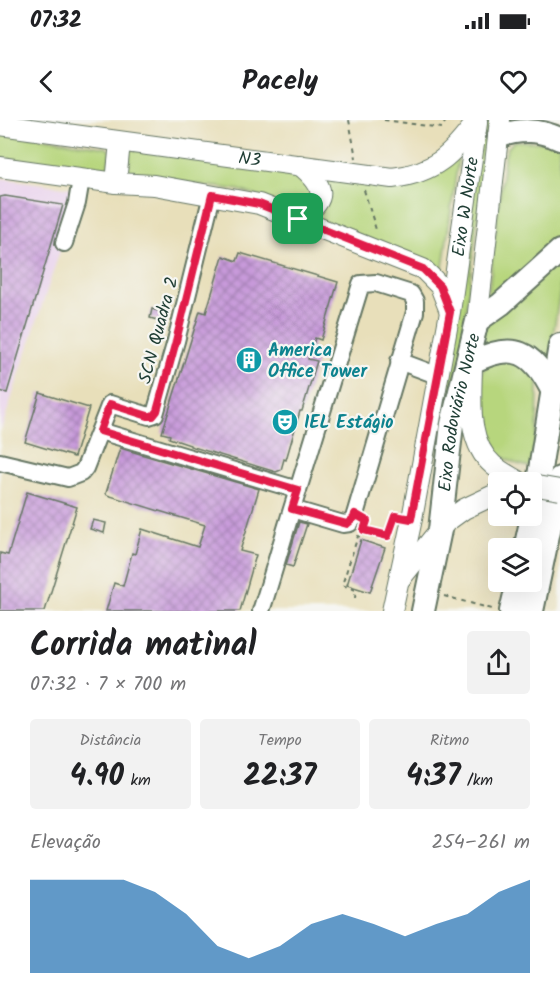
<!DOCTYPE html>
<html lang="pt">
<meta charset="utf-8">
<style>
body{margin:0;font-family:Kalam,sans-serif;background:#f2f2f2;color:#202124;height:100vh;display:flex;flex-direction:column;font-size:22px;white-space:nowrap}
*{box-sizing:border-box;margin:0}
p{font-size:20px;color:#757577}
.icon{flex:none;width:33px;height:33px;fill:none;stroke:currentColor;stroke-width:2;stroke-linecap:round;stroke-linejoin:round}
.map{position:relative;height:491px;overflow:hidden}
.side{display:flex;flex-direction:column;background:#fff;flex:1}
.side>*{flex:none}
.tools{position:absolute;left:488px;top:352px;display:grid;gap:12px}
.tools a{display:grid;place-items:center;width:54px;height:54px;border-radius:6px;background:#fff;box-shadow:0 6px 24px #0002;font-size:30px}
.pin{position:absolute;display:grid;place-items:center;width:51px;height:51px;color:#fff;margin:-26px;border-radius:12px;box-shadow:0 3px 9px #0006}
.round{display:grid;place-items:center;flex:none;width:63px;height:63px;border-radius:6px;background:#f2f2f2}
.summary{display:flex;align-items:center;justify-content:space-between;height:102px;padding:0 30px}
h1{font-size:33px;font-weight:800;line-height:45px}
.metrics{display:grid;grid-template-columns:repeat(3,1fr);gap:9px;height:102px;padding:6px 30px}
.metrics div{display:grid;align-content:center;border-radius:6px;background:#f2f2f2;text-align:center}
.metrics b{font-size:30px;font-weight:800}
.metrics small{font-size:16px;font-weight:400}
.metrics p{font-size:16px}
.chart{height:168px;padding:12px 30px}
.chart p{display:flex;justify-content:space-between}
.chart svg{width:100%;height:108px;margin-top:6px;fill:#1f6fb2;opacity:.7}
.status{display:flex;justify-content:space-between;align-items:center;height:42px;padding:0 30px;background:#fff;direction:ltr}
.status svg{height:16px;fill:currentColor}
header{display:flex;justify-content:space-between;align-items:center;height:78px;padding:0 30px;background:#fff;font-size:27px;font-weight:800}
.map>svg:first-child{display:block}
.built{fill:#e9d2ed}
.green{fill:#b7d67d;stroke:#6b8a58;stroke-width:1.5}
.building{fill:url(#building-cross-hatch)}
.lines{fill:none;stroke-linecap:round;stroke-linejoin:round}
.minor-casing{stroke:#657663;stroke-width:20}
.major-casing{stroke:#657663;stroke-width:22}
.highway-casing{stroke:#657663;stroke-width:26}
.path{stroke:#657663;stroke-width:2;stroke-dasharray:4.5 4.5;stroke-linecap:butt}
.minor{stroke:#fff;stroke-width:16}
.major{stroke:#fff;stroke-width:20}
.highway{stroke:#fff;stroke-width:22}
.major-bridge-casing{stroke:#657663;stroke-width:22;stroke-linecap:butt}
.major-bridge{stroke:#fff;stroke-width:20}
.route-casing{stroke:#fff;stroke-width:12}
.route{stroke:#e11d48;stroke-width:8}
.labels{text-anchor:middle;stroke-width:4.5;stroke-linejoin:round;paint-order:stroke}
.street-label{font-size:18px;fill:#1f3d34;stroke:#f6f6f2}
.culture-label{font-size:18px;font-weight:bold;fill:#0d838f;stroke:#f6f6f2;text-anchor:start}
</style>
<div class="status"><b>07:32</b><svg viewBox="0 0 49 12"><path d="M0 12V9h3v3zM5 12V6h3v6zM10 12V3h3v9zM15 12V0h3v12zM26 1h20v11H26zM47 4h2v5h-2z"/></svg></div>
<header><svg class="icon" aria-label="back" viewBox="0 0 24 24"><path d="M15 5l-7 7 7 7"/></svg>Pacely<svg class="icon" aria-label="heart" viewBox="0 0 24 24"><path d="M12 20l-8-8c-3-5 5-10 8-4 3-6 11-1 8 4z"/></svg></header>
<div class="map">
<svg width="560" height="491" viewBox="0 0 560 491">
<defs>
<pattern id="building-cross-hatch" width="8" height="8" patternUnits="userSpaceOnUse" patternTransform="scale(1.5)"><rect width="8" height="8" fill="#c89ada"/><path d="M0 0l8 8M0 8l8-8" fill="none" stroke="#a27fb2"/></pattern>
</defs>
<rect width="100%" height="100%" fill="#f6f6f2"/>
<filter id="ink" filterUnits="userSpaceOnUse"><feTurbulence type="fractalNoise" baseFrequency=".0167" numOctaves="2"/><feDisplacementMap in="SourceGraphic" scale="12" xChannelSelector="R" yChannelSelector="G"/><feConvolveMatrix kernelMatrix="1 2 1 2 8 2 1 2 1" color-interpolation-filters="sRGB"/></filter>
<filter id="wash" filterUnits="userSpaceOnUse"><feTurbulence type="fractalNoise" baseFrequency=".008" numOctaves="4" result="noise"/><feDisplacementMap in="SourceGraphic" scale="24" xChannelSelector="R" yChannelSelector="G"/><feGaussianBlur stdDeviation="1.35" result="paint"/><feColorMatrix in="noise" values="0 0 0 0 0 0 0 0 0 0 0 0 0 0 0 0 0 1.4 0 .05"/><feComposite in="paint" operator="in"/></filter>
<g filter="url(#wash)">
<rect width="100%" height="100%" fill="#e8dfba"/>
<path class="built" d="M 0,58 L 72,68 L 74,88 L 0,313 Z"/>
<g class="green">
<path d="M 481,0 L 490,0 L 463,215 L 458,268 L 445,268 Z"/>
<path d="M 0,11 L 107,28 L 110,31 L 108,47 L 100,51 L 0,38 Z"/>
<path d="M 514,21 L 560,23 L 560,171 L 548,248 L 482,228 L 504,40 L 507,29 Z"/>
<path d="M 129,29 L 300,51 L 315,73 L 298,90 L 239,70 L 126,55 L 130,41 Z"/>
<path d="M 455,39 L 458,40 L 442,154 L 430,144 L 309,96 L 320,54 L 389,64 Z"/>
<path d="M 508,234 L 538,260 L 537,312 L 530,347 C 485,339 482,314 480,275 C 480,266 478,256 484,248 C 489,242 501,238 508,234 Z"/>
</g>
<g id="blocks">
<g class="building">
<path d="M 5,76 L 63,85 L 7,273 L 0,271 L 0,77 Z"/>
<path d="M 240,133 L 338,162 L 321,220 L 315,218 L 308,239 L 317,241 L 302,291 L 300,291 L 286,340 L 284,339 L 281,350 L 276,352 L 190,326 L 190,325 L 169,318 L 170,315 L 162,313 L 200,191 L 206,193 L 223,136 L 237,141 Z"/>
<path d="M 152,189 L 166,193 L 164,202 L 150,198 Z"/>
<path d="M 40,273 L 89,288 L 74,337 L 25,322 Z"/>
<path d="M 120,328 L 259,369 L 240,431 L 256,435 L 240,491 L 106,491 L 114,463 L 123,466 L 132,433 L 135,434 L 142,409 L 198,427 L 205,405 L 107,375 L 106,373 Z"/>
<path d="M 27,372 L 77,387 L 45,491 L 0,491 L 0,433 L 8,435 Z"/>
<path d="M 93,400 L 106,403 L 104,413 L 90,409 Z"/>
<path d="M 299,402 L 307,404 L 293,447 L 286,445 Z"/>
<path d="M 361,420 L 385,428 L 370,472 L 347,465 Z"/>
</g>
</g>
</g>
<g filter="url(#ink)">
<use href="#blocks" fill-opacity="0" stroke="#657663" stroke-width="1.5"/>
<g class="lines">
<defs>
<g id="minor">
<path d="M 64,123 L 77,83 L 81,59"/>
<path d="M 399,241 L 439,256"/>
<path d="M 100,311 L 298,370"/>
<path d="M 0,342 L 68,358 L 81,353 L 85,348 L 110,284 L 149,296 L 155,294 L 176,221 L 212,75"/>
<path d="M 261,491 C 274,451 285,410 298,370 L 361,164 L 376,163 L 411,174 L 415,181 L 415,192 L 354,398 L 350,403 L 343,404 L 292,389"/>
</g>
<g id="major">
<path id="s1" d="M 0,5 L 392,58 C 435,53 453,34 477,1"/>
<path d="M 0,47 L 116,63 L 154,65 L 259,84 L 423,149 L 440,166 L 449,189"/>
<path d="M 116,63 L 120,22"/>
<path d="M 298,99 C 330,80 325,66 300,45"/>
<path d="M 476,210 L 500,0"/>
<path d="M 472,243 C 472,276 465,321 493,345 C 501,352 512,357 521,363"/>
<path d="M 401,458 L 446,402 L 464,389 L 498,373"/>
<path id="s2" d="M 392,491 L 412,399 L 450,192 L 477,3"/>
</g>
<g id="highway">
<path d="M 499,16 C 521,9 538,9 560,19"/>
<path d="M 472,242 C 514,221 533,231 553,272"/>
<path d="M 525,429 L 533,393 L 560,225"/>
<path id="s3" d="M 423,491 L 440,410 L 452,304 L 477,201 L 501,184 L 560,131"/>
<path d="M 511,491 L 518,462"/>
<path d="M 532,491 L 560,358"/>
</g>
</defs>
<use href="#minor" class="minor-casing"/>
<use href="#major" class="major-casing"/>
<use href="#highway" class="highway-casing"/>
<g class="path">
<path d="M 349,0 L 356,38"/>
<path d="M 384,0 L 442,8 L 446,0"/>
<path d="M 364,70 L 377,113"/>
<path d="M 365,410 L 388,416 L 395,396 L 399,397"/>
<path d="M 444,476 L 496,490"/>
<path d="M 355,478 L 356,470 L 342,465 L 358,416 L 362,417 L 365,410"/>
</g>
<use href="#minor" class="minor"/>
<use href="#major" class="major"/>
<use href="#highway" class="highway"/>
<defs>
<path id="major-bridge" d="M 531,365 L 560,370"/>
</defs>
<use href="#major-bridge" class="major-bridge-casing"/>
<use href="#major-bridge" class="major-bridge"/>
</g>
</g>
<g class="lines" filter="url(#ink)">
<defs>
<path id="route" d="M 212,75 L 259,84 L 423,149 L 440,166 L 450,192 L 411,399 L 395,396 L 388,416 L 364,410 L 367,401 L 355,394 L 354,398 L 347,404 L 292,389 L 298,370 L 100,311 L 110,284 L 148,296 L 153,296 L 157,291 L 176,221 Z"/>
</defs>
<use href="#route" class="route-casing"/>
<use href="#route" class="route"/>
</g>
<defs>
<symbol id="building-disc" viewBox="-11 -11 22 22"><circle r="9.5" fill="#0f9aa8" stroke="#f6f6f2"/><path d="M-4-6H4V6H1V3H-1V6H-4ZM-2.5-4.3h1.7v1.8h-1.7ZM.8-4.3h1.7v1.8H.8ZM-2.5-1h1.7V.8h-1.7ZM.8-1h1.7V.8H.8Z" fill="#fff"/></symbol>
<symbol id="theatre-disc" viewBox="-11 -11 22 22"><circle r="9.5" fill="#0f9aa8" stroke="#f6f6f2"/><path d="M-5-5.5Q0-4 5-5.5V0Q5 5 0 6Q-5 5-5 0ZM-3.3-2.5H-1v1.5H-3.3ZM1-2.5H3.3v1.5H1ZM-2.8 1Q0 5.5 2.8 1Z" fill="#fff"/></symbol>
</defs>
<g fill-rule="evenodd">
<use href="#building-disc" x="234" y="225" width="30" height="30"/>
<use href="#theatre-disc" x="270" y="287" width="30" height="30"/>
</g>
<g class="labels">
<g class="street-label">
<text dy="6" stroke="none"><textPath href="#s1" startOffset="252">N3</textPath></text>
<text dy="6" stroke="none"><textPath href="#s2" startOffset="411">Eixo W Norte</textPath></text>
<text transform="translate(158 210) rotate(-75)" y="6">SCN Quadra 2</text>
<text dy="6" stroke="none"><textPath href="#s3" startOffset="202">Eixo Rodoviário Norte</textPath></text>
</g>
<g class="culture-label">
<text x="268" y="236">America<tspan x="268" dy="21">Office Tower</tspan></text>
<text x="304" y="308">IEL Estágio</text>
</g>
</g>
</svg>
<div class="tools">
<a><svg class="icon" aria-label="locate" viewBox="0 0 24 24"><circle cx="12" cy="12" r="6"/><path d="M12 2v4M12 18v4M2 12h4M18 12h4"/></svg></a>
<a><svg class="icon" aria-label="layers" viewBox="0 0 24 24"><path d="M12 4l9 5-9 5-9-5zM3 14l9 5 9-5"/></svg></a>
</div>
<div class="pin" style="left:298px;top:99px;background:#1e9e55"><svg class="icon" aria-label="arrive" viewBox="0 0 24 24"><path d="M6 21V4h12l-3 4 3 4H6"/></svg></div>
</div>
<section class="side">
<div class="summary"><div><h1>Corrida matinal</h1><p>07:32 · 7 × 700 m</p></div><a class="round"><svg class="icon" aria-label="share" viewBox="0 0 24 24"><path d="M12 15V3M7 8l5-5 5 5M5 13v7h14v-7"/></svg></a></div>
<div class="metrics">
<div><p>Distância</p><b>4.90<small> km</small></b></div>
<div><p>Tempo</p><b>22:37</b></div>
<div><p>Ritmo</p><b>4:37<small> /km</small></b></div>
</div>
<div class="chart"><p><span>Elevação</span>254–261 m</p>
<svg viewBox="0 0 160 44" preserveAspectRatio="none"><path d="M0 44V6L10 6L20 6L30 6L40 11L50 20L60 33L70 38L80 33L90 24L100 20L110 24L120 29L130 24L140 20L150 11L160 6V44z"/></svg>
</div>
</section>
